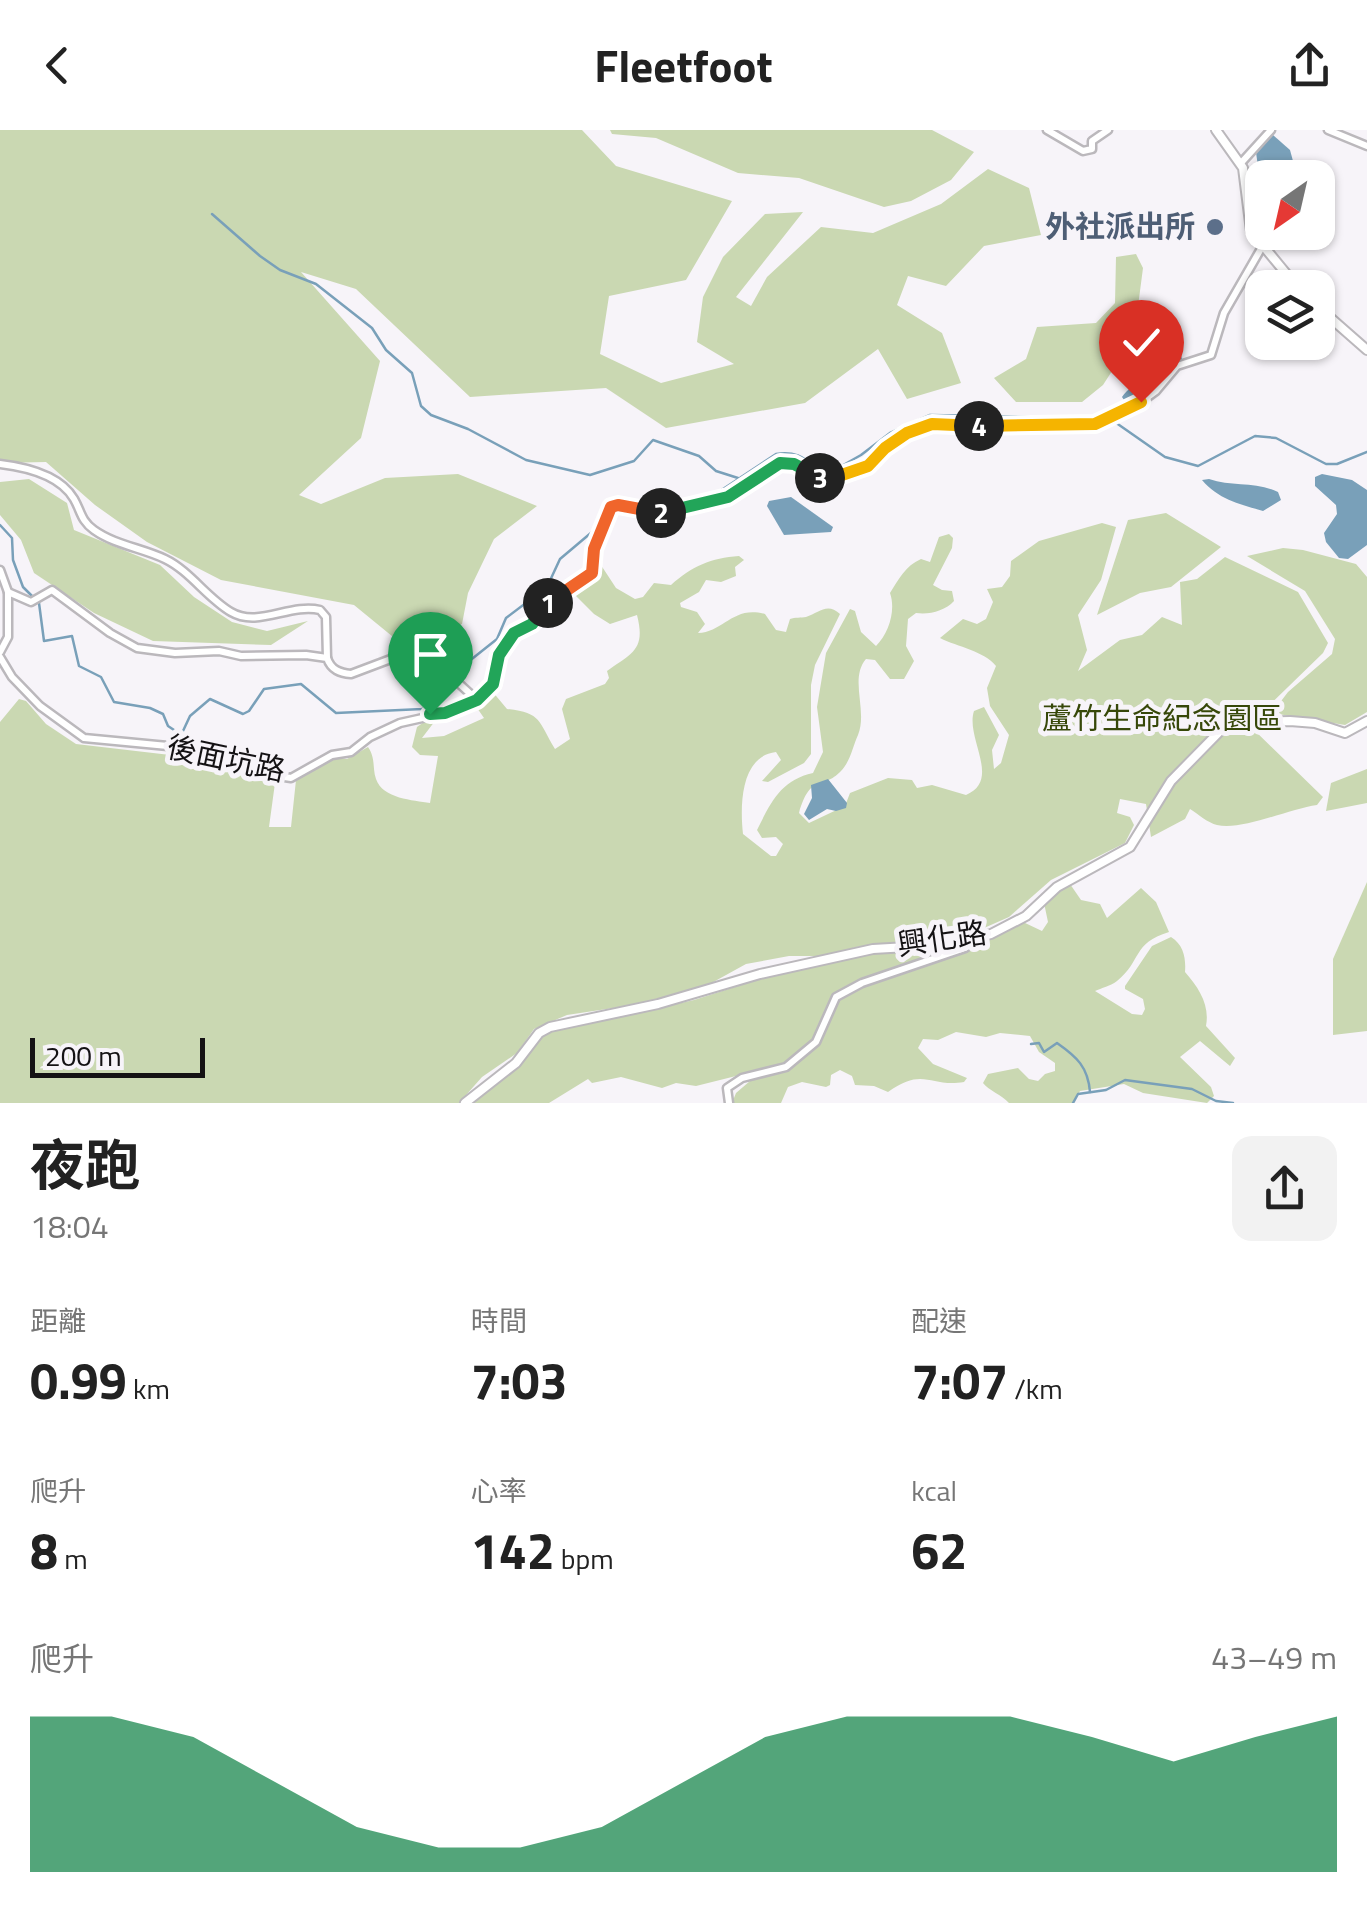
<!DOCTYPE html>
<html lang="zh-TW">
<meta charset="utf-8">
<style>
body{margin:0;font-family:"Titillium Web","Noto Sans TC",sans-serif;background:#f2f2f2;color:#222;height:100vh;display:flex;flex-direction:column;font-size:38px;white-space:nowrap}
*{box-sizing:border-box;margin:0}
p{font-size:32px;color:#767676}
.icon{flex:none;width:55px;height:55px;fill:none;stroke:currentColor;stroke-width:2;stroke-linecap:round;stroke-linejoin:round}
.map{position:relative;height:973px;overflow:hidden}
.side{display:flex;flex-direction:column;background:#fff;flex:1}
.side>*{flex:none}
.needle{width:65px;rotate:214deg}
.controls{position:absolute;left:1245px;top:30px;display:grid;gap:20px}
.controls a{display:grid;place-items:center;width:90px;height:90px;border-radius:20px;background:#fff;box-shadow:0 2px 8px #0004;font-size:50px}
.scale{position:absolute;left:30px;bottom:25px;width:175px;box-sizing:border-box;padding-left:10px;border:5px solid #141214;border-top:0;font-size:28px;line-height:35px;white-space:nowrap;color:#141214;-webkit-text-stroke:8px #f7f4f9;paint-order:stroke}
.pin{position:absolute;display:grid;place-items:center;width:85px;height:85px;color:#fff;margin:-102px -42px;border-radius:50% 50% 50% 0;rotate:-45deg;box-shadow:0 0 10px #0007}
.pin .icon{rotate:45deg}
.km{position:absolute;width:50px;height:50px;margin:-25px;border-radius:50%;background:#222;color:#fff;font-size:28px;line-height:50px;text-align:center}
.round{display:grid;place-items:center;flex:none;width:105px;height:105px;border-radius:20px;background:#f2f2f2}
.summary{display:flex;align-items:center;justify-content:space-between;height:170px;padding:0 30px}
h1{font-size:55px;font-weight:700;line-height:75px}
.metrics{display:grid;grid-template-columns:repeat(3,1fr);gap:15px;height:170px;padding:10px 30px}
.metrics div{display:grid;align-content:center}
.metrics b{font-size:50px;font-weight:700}
.metrics small{font-size:28px;font-weight:400}
.metrics p{font-size:28px}
.chart{height:280px;padding:20px 30px}
.chart p{display:flex;justify-content:space-between}
.chart svg{width:100%;height:180px;margin-top:10px;fill:#0b8043;opacity:.7}
header{display:flex;justify-content:space-between;align-items:center;height:130px;padding:0 30px;background:#fff;font-size:45px;font-weight:700}
.map>svg:first-child{display:block}
.green{fill:#cad8b2}
.water{fill:#79a0b9}
.lines{fill:none;stroke-linecap:round;stroke-linejoin:round}
.stream{stroke:#79a0b9;stroke-width:2.5}
.minor-casing{stroke:#bbb8bc;stroke-width:11}
.tertiary-casing{stroke:#bbb8bc;stroke-width:12}
.secondary-casing{stroke:#bbb8bc;stroke-width:12}
.minor{stroke:#fff;stroke-width:6}
.tertiary{stroke:#fff;stroke-width:8}
.secondary{stroke:#fff;stroke-width:8}
.split-1-casing{stroke:#fff;stroke-width:20}
.split-2-casing{stroke:#fff;stroke-width:20}
.split-3-casing{stroke:#fff;stroke-width:20}
.split-4-casing{stroke:#fff;stroke-width:20}
.split-5-casing{stroke:#fff;stroke-width:20}
.split-1{stroke:#22a559;stroke-width:12}
.split-2{stroke:#f0652b;stroke-width:12}
.split-3{stroke:#22a559;stroke-width:12}
.split-4{stroke:#f5b400;stroke-width:12}
.split-5{stroke:#f5b400;stroke-width:12}
.service-dot{fill:#5c6f8a;stroke:#f7f4f9;stroke-width:4}
.labels{text-anchor:middle;stroke-width:10;stroke-linejoin:round;paint-order:stroke}
.service-label{font-size:30px;font-weight:bold;fill:#4e5e75;stroke:#f7f4f9;text-anchor:end}
.park-label{font-size:30px;fill:#374809;stroke:#f7f4f9}
.street-label{font-size:30px;fill:#141214;stroke:#f7f4f9}
</style>
<header><svg class="icon" aria-label="back" viewBox="0 0 24 24"><path d="M15 5l-7 7 7 7"/></svg>Fleetfoot<svg class="icon" aria-label="share" viewBox="0 0 24 24"><path d="M12 15V3M7 8l5-5 5 5M5 13v7h14v-7"/></svg></header>
<div class="map">
<svg width="1367" height="973" viewBox="0 0 1367 973">
<rect width="100%" height="100%" fill="#f7f4f9"/>
<g class="green">
<path d="M 0,0 L 582,0 L 616,36 L 732,71 L 686,150 L 609,166 L 600,224 L 661,253 L 734,234 L 697,212 L 703,167 L 723,127 L 765,84 L 803,82 L 736,167 L 751,176 L 767,147 L 821,97 L 873,103 L 941,74 L 988,39 L 1029,58 L 1041,105 L 984,116 L 946,156 L 908,146 L 897,175 L 942,203 L 961,253 L 907,269 L 878,219 L 805,273 L 666,298 L 606,258 L 470,267 L 356,159 L 301,142 L 380,231 L 361,308 L 299,365 L 321,374 L 385,348 L 458,344 L 537,376 L 494,409 L 468,463 L 462,494 L 398,511 L 354,475 L 221,450 L 147,412 L 95,375 L 46,332 L 0,333 Z"/>
<path d="M 610,0 L 932,0 L 974,22 L 951,50 L 911,71 L 884,77 L 799,48 L 738,43 L 656,8 L 612,4 Z"/>
<path d="M 1136,124 L 1143,138 L 1134,207 L 1103,255 L 1082,272 L 1016,272 L 994,248 L 1026,229 L 1037,197 L 1096,193 L 1115,173 L 1116,127 Z"/>
<path d="M 29,349 L 67,373 L 74,400 L 160,435 L 194,467 L 232,492 L 267,501 L 308,491 L 271,515 L 153,511 L 94,483 L 34,443 L 21,410 L 0,385 L 0,352 Z"/>
<path d="M 1166,383 L 1221,417 L 1171,457 L 1140,463 L 1097,485 L 1128,390 Z"/>
<path d="M 1102,393 L 1116,397 L 1101,450 L 1078,485 L 1087,520 L 1078,541 L 1120,510 L 1142,505 L 1162,487 L 1182,495 L 1180,452 L 1197,449 L 1225,427 L 1298,462 L 1328,513 L 1323,523 L 1249,595 L 1323,667 L 1317,675 C 1289,679 1241,701 1217,695 C 1208,693 1198,684 1190,679 L 1185,689 L 1151,707 L 1146,674 L 1120,669 L 1117,683 L 1130,687 L 1134,695 L 1125,713 L 1051,750 L 1009,787 L 984,798 L 942,807 L 936,811 L 856,817 L 826,826 L 789,826 L 746,834 L 697,861 L 653,872 L 567,885 L 534,899 L 517,923 L 482,947 L 459,973 L 0,973 L 0,592 L 19,569 L 26,571 L 46,594 L 76,614 L 213,630 L 249,647 L 275,653 L 269,697 L 291,697 L 296,650 C 313,639 327,626 347,629 L 368,617 C 376,629 372,637 376,649 C 383,669 413,670 430,673 L 438,626 L 420,625 L 412,617 L 417,597 L 428,589 L 435,591 L 422,608 L 444,606 L 484,588 L 475,575 L 492,561 L 507,579 C 542,583 538,591 555,619 L 570,609 L 562,579 L 566,569 L 605,554 L 609,548 L 607,541 C 632,523 646,520 637,485 L 610,494 L 594,484 L 573,463 L 595,446 L 597,429 L 616,458 L 635,469 L 643,467 L 654,453 L 671,455 C 692,436 711,428 739,426 L 744,430 L 735,437 L 736,446 L 721,452 L 706,450 L 699,462 L 680,473 L 681,477 L 697,482 L 705,494 L 698,503 C 724,502 733,475 765,484 L 776,500 L 786,502 L 790,489 C 795,487 801,488 806,487 C 819,483 827,472 840,484 L 815,535 L 811,555 L 811,624 L 804,633 L 768,652 L 762,651 L 781,630 L 776,622 C 740,626 740,677 743,704 L 771,726 L 776,726 L 783,714 L 776,707 L 762,708 L 757,700 C 771,672 781,650 813,643 L 823,622 L 817,577 L 826,523 L 850,479 L 855,481 L 861,502 L 876,516 C 889,503 896,480 890,463 C 899,449 905,436 921,429 L 930,432 L 939,407 L 949,404 L 953,408 L 952,418 L 933,455 L 942,460 L 952,461 L 954,471 C 945,481 929,485 916,483 L 908,489 L 906,516 L 914,531 L 904,549 L 890,549 L 875,530 L 866,529 C 849,549 868,580 858,605 C 853,616 850,632 841,641 C 822,661 811,642 799,683 L 809,693 L 845,676 L 850,663 L 888,648 L 912,650 L 917,658 L 932,655 L 966,665 C 1002,650 965,608 974,581 L 984,577 L 999,605 L 992,620 L 994,639 L 1001,633 L 1009,605 L 990,576 L 987,558 L 996,536 C 984,521 958,517 940,508 L 963,489 L 977,494 L 986,489 L 993,472 L 987,459 L 1002,457 L 1010,446 L 1011,431 L 1039,411 Z"/>
<path d="M 1283,418 L 1303,420 L 1356,434 L 1367,447 L 1367,582 L 1345,595 L 1272,583 L 1288,562 L 1332,524 L 1335,509 L 1305,461 L 1247,426 Z"/>
<path d="M 1367,639 L 1367,673 L 1326,681 L 1331,653 Z"/>
<path d="M 1367,752 L 1367,901 L 1333,905 L 1333,829 Z"/>
<path d="M 1070,754 L 1081,770 L 1100,774 L 1107,788 L 1141,758 L 1156,772 L 1169,802 C 1132,813 1142,831 1117,851 C 1111,856 1101,858 1095,861 L 1132,884 L 1142,885 L 1145,879 L 1143,869 L 1125,859 L 1125,856 L 1152,816 L 1171,807 C 1184,815 1186,829 1185,842 C 1199,858 1210,875 1206,896 L 1235,928 L 1230,936 L 1200,911 L 1180,927 L 1211,957 L 1214,966 L 1207,973 L 1143,963 L 1124,954 L 1080,961 L 1073,973 L 1009,973 C 1002,965 988,960 983,953 L 988,944 L 1018,938 L 1029,949 L 1038,951 L 1045,944 L 1055,941 L 1055,933 L 1039,922 L 1030,906 L 1000,903 L 986,907 L 956,902 L 938,910 L 923,909 L 918,918 L 933,934 L 967,948 L 964,952 C 930,958 924,936 888,962 L 874,956 L 855,955 L 852,946 L 840,940 L 831,945 L 830,955 L 826,957 L 802,952 L 788,957 L 781,973 L 732,973 L 736,963 L 750,951 L 744,944 L 696,956 L 676,953 L 662,958 L 621,947 L 592,953 L 588,949 L 549,973 L 472,973 L 516,935 L 545,903 L 567,895 L 593,893 L 694,870 L 795,838 L 895,818 L 914,826 L 976,819 L 986,809 L 1023,792 L 1042,801 L 1048,792 L 1044,773 Z"/>
</g>
<g class="water">
<path d="M 1273,5 L 1290,20 L 1296,42 L 1259,45 L 1256,22 Z"/>
<path d="M 1174,201 L 1182,229 L 1171,236 L 1157,254 L 1131,272 L 1124,270 L 1122,267 C 1128,258 1134,256 1142,249 C 1155,237 1161,218 1168,202 Z"/>
<path d="M 1322,344 L 1352,350 L 1367,360 L 1367,415 L 1348,429 L 1339,428 L 1326,412 L 1324,403 L 1337,384 L 1336,375 L 1315,356 L 1315,347 Z"/>
<path d="M 1209,349 C 1232,357 1256,351 1278,362 L 1281,370 L 1263,381 C 1240,374 1219,370 1202,350 Z"/>
<path d="M 791,367 L 833,397 L 831,402 L 784,405 L 767,376 L 769,371 Z"/>
<path d="M 828,649 L 847,673 L 846,678 L 836,681 L 827,679 L 809,690 L 804,684 L 812,668 L 811,655 Z"/>
</g>
<g class="lines">
<g class="stream">
<path d="M 212,84 L 260,126 L 280,140 L 316,154 L 372,198 L 386,220 L 412,243 L 421,276 L 431,285 L 468,299 L 526,330 L 590,345 L 634,331 L 653,310 L 699,326 L 716,341 L 738,348"/>
<path d="M 1112,290 L 1165,327 L 1198,336 L 1255,306 L 1276,308 L 1326,334 L 1337,334 L 1367,322"/>
<path d="M 0,395 L 12,408 L 13,430 L 23,457 L 39,473 L 44,511 L 72,506 L 79,536 L 101,547 L 114,572 L 150,578 L 163,584 L 168,596 L 177,602 L 183,601 L 190,586 L 210,569 L 243,584 L 249,581 L 264,559 L 301,554 L 336,583 L 422,579 L 429,576 L 458,540 L 497,509 L 506,488 L 547,457 L 560,429 L 592,402 L 606,376 L 615,370 L 659,377 L 717,363 L 776,324 C 793,321 804,326 816,339 L 838,338 L 861,325 L 890,303 L 930,285 L 1099,288"/>
<path d="M 1031,914 L 1039,913 L 1044,922 L 1057,913 C 1077,927 1088,937 1090,962"/>
<path d="M 1073,973 L 1078,964 L 1106,960 L 1125,950 L 1192,959 L 1216,971 L 1233,973"/>
</g>
<defs>
<g id="minor">
<path d="M 1047,0 L 1083,21 L 1092,19 L 1092,11 L 1108,0"/>
<path d="M 1328,0 L 1367,16"/>
<path d="M 1241,33 L 1271,0"/>
<path d="M 0,334 C 25,337 60,345 74,369 C 81,381 81,391 94,400 C 115,415 142,418 165,429 C 190,441 207,468 231,482 C 258,498 290,473 320,480 L 326,487 L 327,528"/>
<path d="M 0,440 L 8,462"/>
<path d="M 0,522 L 8,507 L 8,462 L 31,472 L 52,460 L 110,503 L 137,518 L 175,523 L 219,521 L 241,526 L 306,525 L 327,528 C 331,540 340,543 351,544 L 412,521 L 429,526 L 477,570"/>
<path d="M 0,527 L 12,547 L 40,576 L 84,608 L 199,619 L 278,646 L 291,648 L 332,625 L 351,622 L 370,607 L 400,593 L 445,583 L 477,570 L 493,554 L 499,525 L 514,503 L 533,494 L 552,468 L 591,443 C 592,422 597,389 615,375 L 660,383 L 715,372 L 741,361 L 769,338 L 786,332 L 803,337 L 819,347 L 833,348 L 867,336 L 885,318 L 907,303 L 932,294 L 1095,294 L 1141,272 L 1156,261 L 1177,236 L 1211,225 L 1224,183 L 1262,117"/>
<path d="M 729,973 L 727,958 L 742,948 L 786,937 L 816,912 L 836,867 L 862,853 L 965,818 L 979,808"/>
</g>
<path id="tertiary" d="M 465,973 L 516,933 L 539,903 L 550,897 L 658,874 L 760,844 L 873,819 L 942,815 L 991,804 L 1026,786 L 1057,757 L 1130,717 L 1171,651 L 1223,598 L 1239,592 L 1290,591 L 1315,593 L 1345,603 L 1367,591"/>
<g id="secondary">
<path d="M 1216,0 L 1243,38 L 1251,101 L 1298,158"/>
<path d="M 1318,177 L 1367,220"/>
</g>
</defs>
<use href="#minor" class="minor-casing"/>
<use href="#tertiary" class="tertiary-casing"/>
<use href="#secondary" class="secondary-casing"/>
<use href="#minor" class="minor"/>
<use href="#tertiary" class="tertiary"/>
<use href="#secondary" class="secondary"/>
</g>
<g class="lines">
<defs>
<path id="split-1" d="M 430,584 L 445,583 L 477,570 L 493,554 L 499,525 L 514,503 L 532,494 L 548,473"/>
<path id="split-2" d="M 548,473 L 592,443 L 594,419 L 611,377 L 618,375 L 661,383"/>
<path id="split-3" d="M 661,383 L 728,367 L 780,333 L 794,334 L 820,348"/>
<path id="split-4" d="M 820,348 L 833,348 L 868,336 L 885,318 L 907,303 L 932,294 L 979,296"/>
<path id="split-5" d="M 979,296 L 1095,294 L 1141,272"/>
</defs>
<use href="#split-1" class="split-1-casing"/>
<use href="#split-2" class="split-2-casing"/>
<use href="#split-3" class="split-3-casing"/>
<use href="#split-4" class="split-4-casing"/>
<use href="#split-5" class="split-5-casing"/>
<use href="#split-1" class="split-1"/>
<use href="#split-2" class="split-2"/>
<use href="#split-3" class="split-3"/>
<use href="#split-4" class="split-4"/>
<use href="#split-5" class="split-5"/>
</g>
<circle class="service-dot" cx="1215" cy="97" r="10"/>
<g class="labels">
<g class="service-label">
<text x="1195" y="107">外社派出所</text>
</g>
<g class="park-label">
<text x="1162" y="599">蘆竹生命紀念園區</text>
</g>
<g class="street-label">
<text transform="translate(226 629) rotate(12)" y="10">後面坑路</text>
<text transform="translate(942 809) rotate(-8)" y="10">興化路</text>
</g>
</g>
</svg>
<div class="controls">
<a><svg class="needle" viewBox="-14 -14 28 28"><path d="M0-13l5 13h-10z" fill="#e53935"/><path d="M0 13l5-13h-10z" fill="#767676"/></svg></a>
<a><svg class="icon" aria-label="layers" viewBox="0 0 24 24"><path d="M12 4l9 5-9 5-9-5zM3 14l9 5 9-5"/></svg></a>
</div>
<div class="scale">200 m</div>
<div class="pin" style="left:430px;top:584px;background:#1e9e55"><svg class="icon" aria-label="arrive" viewBox="0 0 24 24"><path d="M6 21V4h12l-3 4 3 4H6"/></svg></div>
<div class="pin" style="left:1141px;top:272px;background:#d93025"><svg class="icon" aria-label="check" viewBox="0 0 24 24"><path d="M5 12l5 5 9-10"/></svg></div>
<b class="km" style="left:548px;top:473px">1</b>
<b class="km" style="left:661px;top:383px">2</b>
<b class="km" style="left:820px;top:348px">3</b>
<b class="km" style="left:979px;top:296px">4</b>
</div>
<section class="side">
<div class="summary"><div><h1>夜跑</h1><p>18:04</p></div><a class="round"><svg class="icon" aria-label="share" viewBox="0 0 24 24"><path d="M12 15V3M7 8l5-5 5 5M5 13v7h14v-7"/></svg></a></div>
<div class="metrics">
<div><p>距離</p><b>0.99<small> km</small></b></div>
<div><p>時間</p><b>7:03</b></div>
<div><p>配速</p><b>7:07<small> /km</small></b></div>
</div>
<div class="metrics">
<div><p>爬升</p><b>8<small> m</small></b></div>
<div><p>心率</p><b>142<small> bpm</small></b></div>
<div><p>kcal</p><b>62</b></div>
</div>
<div class="chart"><p><span>爬升</span>43–49 m</p>
<svg viewBox="0 0 160 44" preserveAspectRatio="none"><path d="M0 44V6L10 6L20 11L30 22L40 33L50 38L60 38L70 33L80 22L90 11L100 6L110 6L120 6L130 11L140 17L150 11L160 6V44z"/></svg>
</div>
</section>
